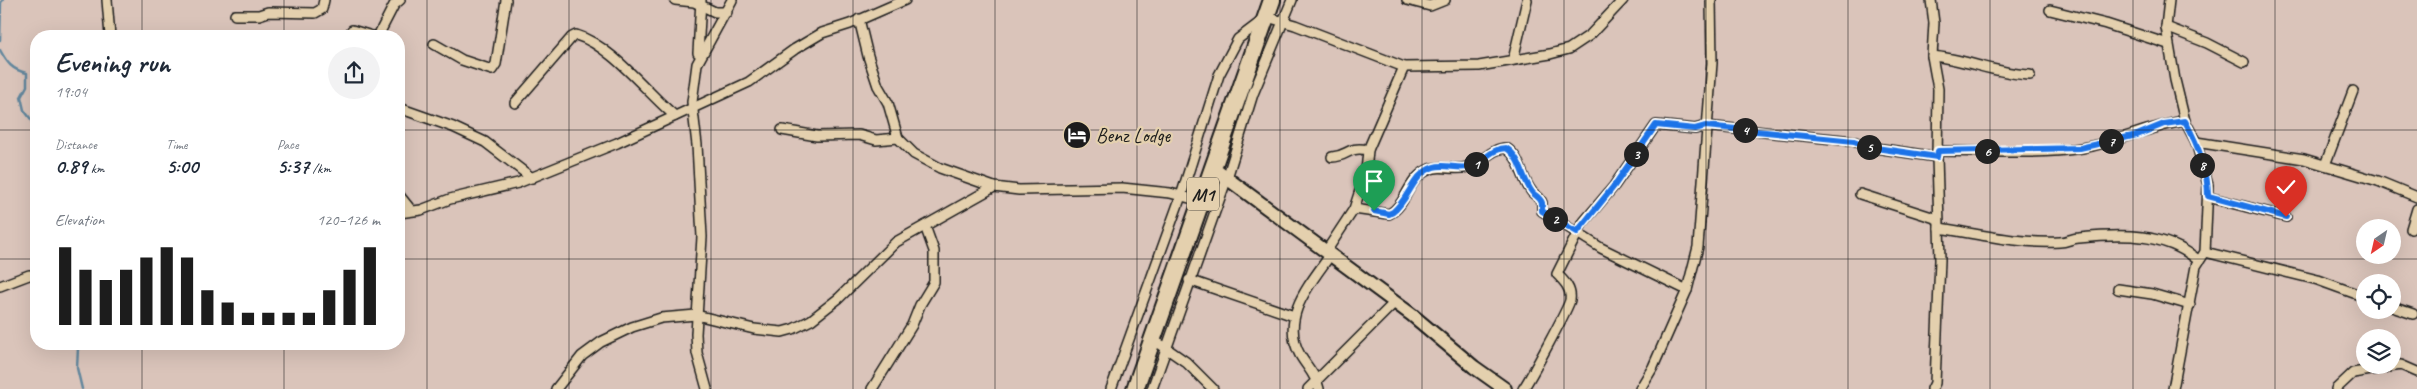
<!DOCTYPE html>
<meta charset="utf-8">
<style>
body{margin:0;font-family:Caveat,sans-serif;background:#f2f2f3;color:#1f2937;height:100vh;display:flex;flex-direction:column;font-size:19px;white-space:nowrap}
*{box-sizing:border-box;margin:0}
p{font-size:16px;color:#747a83}
.icon{flex:none;width:28px;height:28px;fill:none;stroke:currentColor;stroke-width:2;stroke-linecap:round;stroke-linejoin:round}
.map{position:relative;flex:1;overflow:hidden}
.panel{position:absolute;left:30px;top:30px;width:375px;height:320px;display:flex;flex-direction:column;background:#fff;border-radius:20px;box-shadow:0 5px 20px #0002}
.panel>*{flex:none}
.needle{width:32px;rotate:214deg}
.buttons{position:absolute;left:2356px;top:219px;display:grid;gap:10px}
.buttons a{display:grid;place-items:center;width:45px;height:45px;border-radius:50%;background:#fff;box-shadow:0 5px 20px #0002;font-size:25px}
.pin{position:absolute;display:grid;place-items:center;width:42px;height:42px;color:#fff;margin:-51px -21px;border-radius:50% 50% 50% 0;rotate:-45deg;box-shadow:0 0 5px #0007}
.pin .icon{rotate:45deg}
.km{position:absolute;width:25px;height:25px;margin:-12px;border-radius:50%;background:#222;color:#fff;font-size:14px;line-height:25px;text-align:center}
.round{display:grid;place-items:center;flex:none;width:52px;height:52px;border-radius:26px;background:#f2f2f3}
.headline{display:flex;align-items:center;justify-content:space-between;height:85px;padding:0 25px}
h1{font-size:28px;font-weight:800;line-height:38px}
.figures{display:grid;grid-template-columns:repeat(3,1fr);gap:8px;height:85px;padding:5px 25px}
.figures div{display:grid;align-content:center}
.figures b{font-size:21px;font-weight:800}
.figures small{font-size:14px;font-weight:400}
.figures p{font-size:14px}
.chart{height:140px;padding:10px 25px}
.chart p{display:flex;justify-content:space-between}
.chart svg{width:100%;height:90px;margin-top:5px;stroke:#1c1c1c;stroke-width:6}
.map>svg:first-child{display:block}
.lines{fill:none;stroke-linecap:round;stroke-linejoin:round}
.stream{stroke:#63879d;stroke-width:2.5}
.street-casing{stroke:#1c1c1c;stroke-width:12}
.secondary-casing{stroke:#1c1c1c;stroke-width:16}
.highway-casing{stroke:#1c1c1c;stroke-width:20}
.street{stroke:#e4d0ae;stroke-width:9}
.secondary{stroke:#e4d0ae;stroke-width:12}
.highway{stroke:#e4d0ae;stroke-width:16}
.route-casing{stroke:#fff;stroke-width:10}
.route{stroke:#1a73e8;stroke-width:6}
.grid{fill:none;stroke:#1c1c1c;stroke-width:1;stroke-opacity:0.55}
.labels{text-anchor:middle;stroke-width:4.5;stroke-linejoin:round;paint-order:stroke}
.shield{fill:#e4d0ae;stroke:#585248;stroke-width:1}
.shield-label{font-size:19px;font-weight:bold;fill:#1c1c1c}
.poi-label{font-size:20px;fill:#1c1c1c;stroke:#e4d0ae;text-anchor:start}
</style>
<div class="map">
<svg width="2417" height="389" viewBox="0 0 2417 389">
<rect width="100%" height="100%" fill="#dac4ba"/>
<filter id="ink" filterUnits="userSpaceOnUse"><feTurbulence type="fractalNoise" baseFrequency=".02" numOctaves="2"/><feDisplacementMap in="SourceGraphic" scale="10" xChannelSelector="R" yChannelSelector="G"/><feConvolveMatrix kernelMatrix="1 2 1 2 8 2 1 2 1" color-interpolation-filters="sRGB"/></filter>
<g filter="url(#ink)">
<g class="lines">
<g class="stream">
<path d="M 0,40 L 1,2 L 3,0"/>
<path d="M 0,50 C 7,63 12,70 27,73 L 27,86 L 21,97 L 24,110 L 36,126"/>
<path d="M 82,389 L 77,368 L 78,348 L 82,344"/>
</g>
<defs>
<g id="street">
<path d="M 107,0 L 110,36"/>
<path d="M 675,0 L 694,2 L 715,12 L 727,12"/>
<path d="M 1407,0 L 1430,6 L 1445,0"/>
<path d="M 1931,0 L 1934,23 L 1932,56 L 1938,89 L 1937,157 L 1940,260 L 1935,383 L 1932,389"/>
<path d="M 2169,0 L 2166,27 L 2175,80 L 2185,121 L 2196,142 L 2208,185 L 2205,252 L 2196,266 L 2173,389"/>
<path d="M 2050,10 L 2106,24 L 2168,44"/>
<path d="M 235,15 L 259,15 L 268,12 L 315,13 L 322,9 L 324,0"/>
<path d="M 859,19 L 868,56 L 878,86 L 888,103 L 898,138 L 914,154 L 940,168 L 994,187"/>
<path d="M 2166,27 L 2207,43 L 2244,62"/>
<path d="M 352,30 L 372,36"/>
<path d="M 378,36 L 394,5 L 400,0"/>
<path d="M 434,44 L 462,60 L 492,70 L 496,64 L 506,0"/>
<path d="M 698,53 L 701,0"/>
<path d="M 1932,56 C 1965,59 1997,74 2030,75"/>
<path d="M 1513,60 L 1527,0"/>
<path d="M 515,103 L 572,37 L 576,35 C 611,45 648,94 675,116"/>
<path d="M 399,108 L 453,127 L 485,142 L 532,178"/>
<path d="M 782,130 L 817,136 L 859,135 L 876,140 L 898,138"/>
<path d="M 2196,142 L 2304,159 L 2378,181 L 2417,197"/>
<path d="M 1937,151 C 1982,151 2039,155 2082,148 C 2118,142 2150,126 2185,121"/>
<path d="M 1332,157 C 1349,156 1347,146 1368,150"/>
<path d="M 2325,165 L 2353,91"/>
<path d="M 1860,194 L 1938,219"/>
<path d="M 399,195 L 411,210"/>
<path d="M 2208,197 L 2286,217"/>
<path d="M 1354,209 L 1389,214 C 1405,206 1407,185 1420,175 C 1436,161 1450,172 1468,167 C 1482,164 1491,148 1506,148 C 1521,157 1521,179 1532,192 C 1536,196 1540,197 1542,203 C 1542,205 1542,210 1542,211 L 1601,248 L 1687,290"/>
<path d="M 399,213 L 421,210 L 450,199 L 518,183 L 617,143 L 749,82 L 795,49 L 822,33 L 850,24 L 905,0"/>
<path d="M 1939,228 C 1978,234 2020,244 2060,242 C 2067,242 2072,238 2079,238 C 2122,234 2164,232 2198,260"/>
<path d="M 2411,229 L 2417,209"/>
<path d="M 1327,250 L 1354,209 L 1366,172 L 1368,150 L 1404,67"/>
<path d="M 2205,252 L 2318,280 L 2365,297"/>
<path d="M 1189,280 L 1294,316"/>
<path d="M 0,286 L 29,275 L 36,275"/>
<path d="M 2118,289 L 2152,294 L 2190,305"/>
<path d="M 2392,307 L 2413,314"/>
<path d="M 1160,344 L 1186,362 L 1213,389"/>
<path d="M 556,389 L 582,356 L 601,342 L 632,327 L 661,318 L 696,315 L 754,329 L 782,332 L 793,329 L 811,320 L 839,298 L 896,242 L 994,187 L 1019,190 L 1122,188 L 1170,193 L 1201,201"/>
<path d="M 707,389 L 697,353 L 696,334 L 702,237 L 697,145 L 692,102 L 697,64 L 732,0"/>
<path d="M 872,389 L 912,325 L 920,305 L 934,282 L 934,251 L 925,226"/>
<path d="M 1111,389 L 1181,196 L 1219,75 L 1238,39 L 1267,17 L 1295,25 L 1404,67 L 1479,66 L 1550,54 L 1569,49 L 1590,35 L 1623,0"/>
<path d="M 1152,389 L 1227,178 L 1253,94 L 1292,0"/>
<path d="M 1308,389 L 1395,302"/>
<path d="M 1319,389 C 1316,375 1307,367 1300,355 C 1279,317 1311,283 1331,254"/>
<path d="M 1523,389 C 1529,381 1569,307 1570,300 C 1572,289 1564,281 1557,274 L 1582,224 L 1614,186 L 1656,125 L 1695,129 L 1706,126 L 1853,141 L 1869,147 L 1937,157"/>
<path d="M 1640,389 L 1653,367 L 1687,290 L 1698,247 L 1712,63 L 1711,0"/>
<path d="M 2336,389 L 2353,373 L 2401,365 L 2417,372"/>
</g>
<path id="secondary" d="M 1213,168 L 1412,315 L 1474,367 L 1505,389"/>
<path id="highway" d="M 1135,389 L 1272,0"/>
</defs>
<use href="#street" class="street-casing"/>
<use href="#secondary" class="secondary-casing"/>
<use href="#highway" class="highway-casing"/>
<use href="#street" class="street"/>
<use href="#secondary" class="secondary"/>
<use href="#highway" class="highway"/>
</g>
</g>
<g class="lines" filter="url(#ink)">
<defs>
<path id="route" d="M 1374,211 L 1389,214 L 1393,212 C 1410,198 1412,174 1434,167 C 1446,163 1460,171 1472,166 C 1484,161 1492,148 1506,148 C 1521,157 1522,179 1532,192 C 1535,196 1540,197 1542,203 C 1542,205 1542,210 1542,211 L 1577,232 L 1614,186 L 1656,125 L 1695,129 L 1706,126 L 1854,141 L 1869,147 L 1937,157 L 1938,151 L 2080,148 L 2137,135 L 2164,124 L 2185,121 C 2197,143 2208,171 2208,196 L 2286,217"/>
</defs>
<use href="#route" class="route-casing"/>
<use href="#route" class="route"/>
</g>
<path class="grid" d="M 142,0 L 142,36M 284,0 L 284,36M 427,0 L 427,389M 569,0 L 569,389M 711,0 L 711,389M 853,0 L 853,389M 995,0 L 995,389M 1137,0 L 1137,389M 1280,0 L 1280,389M 1422,0 L 1422,389M 1564,0 L 1564,389M 1706,0 L 1706,389M 1848,0 L 1848,389M 1990,0 L 1990,389M 2133,0 L 2133,389M 2275,0 L 2275,389M 0,130 L 36,130M 399,130 L 2417,130M 0,259 L 36,259M 399,259 L 2417,259M 142,344 L 142,389M 284,344 L 284,389"/>
<defs>
<symbol id="hotel-disc" viewBox="-11 -11 22 22"><circle r="9.5" fill="#1c1c1c" stroke="#e4d0ae"/><path d="M-6-4.5h1.5V1H6V5H4.5V3h-9V5H-6ZM-4 0a1.8 1.8 0 1 1 3.6 0ZM.5 0V-2.5h3Q6-2.5 6 0Z" fill="#fff"/></symbol>
</defs>
<g fill-rule="evenodd">
<use href="#hotel-disc" x="1061" y="119" width="32" height="32"/>
</g>
<g class="labels">
<rect class="shield" x="1187" y="177.5" width="32" height="33" rx="4"/>
<g class="shield-label">
<text x="1203" y="201">M1</text>
</g>
<g class="poi-label">
<text x="1096" y="142">Benz Lodge</text>
</g>
</g>
</svg>
<div class="buttons">
<a><svg class="needle" viewBox="-14 -14 28 28"><path d="M0-13l5 13h-10z" fill="#e53935"/><path d="M0 13l5-13h-10z" fill="#747a83"/></svg></a>
<a><svg class="icon" aria-label="locate" viewBox="0 0 24 24"><circle cx="12" cy="12" r="6"/><path d="M12 2v4M12 18v4M2 12h4M18 12h4"/></svg></a>
<a><svg class="icon" aria-label="layers" viewBox="0 0 24 24"><path d="M12 4l9 5-9 5-9-5zM3 14l9 5 9-5"/></svg></a>
</div>
<div class="pin" style="left:1374px;top:211px;background:#1e9e55"><svg class="icon" aria-label="arrive" viewBox="0 0 24 24"><path d="M6 21V4h12l-3 4 3 4H6"/></svg></div>
<div class="pin" style="left:2286px;top:217px;background:#d93025"><svg class="icon" aria-label="check" viewBox="0 0 24 24"><path d="M5 12l5 5 9-10"/></svg></div>
<b class="km" style="left:1476px;top:164px">1</b>
<b class="km" style="left:1555px;top:219px">2</b>
<b class="km" style="left:1636px;top:154px">3</b>
<b class="km" style="left:1745px;top:130px">4</b>
<b class="km" style="left:1869px;top:147px">5</b>
<b class="km" style="left:1987px;top:151px">6</b>
<b class="km" style="left:2111px;top:141px">7</b>
<b class="km" style="left:2202px;top:165px">8</b>
<section class="panel">
<div class="headline"><div><h1>Evening run</h1><p>19:04</p></div><a class="round"><svg class="icon" aria-label="share" viewBox="0 0 24 24"><path d="M12 15V3M7 8l5-5 5 5M5 13v7h14v-7"/></svg></a></div>
<div class="figures">
<div><p>Distance</p><b>0.89<small> km</small></b></div>
<div><p>Time</p><b>5:00</b></div>
<div><p>Pace</p><b>5:37<small> /km</small></b></div>
</div>
<div class="chart"><p><span>Elevation</span>120–126 m</p>
<svg viewBox="0 0 160 44" preserveAspectRatio="none"><path d="M5 44V6M15 44V17M25 44V22M35 44V17M45 44V11M55 44V6M65 44V11M75 44V27M85 44V33M95 44V38M105 44V38M115 44V38M125 44V38M135 44V27M145 44V17M155 44V6"/></svg>
</div>
</section>
</div>
